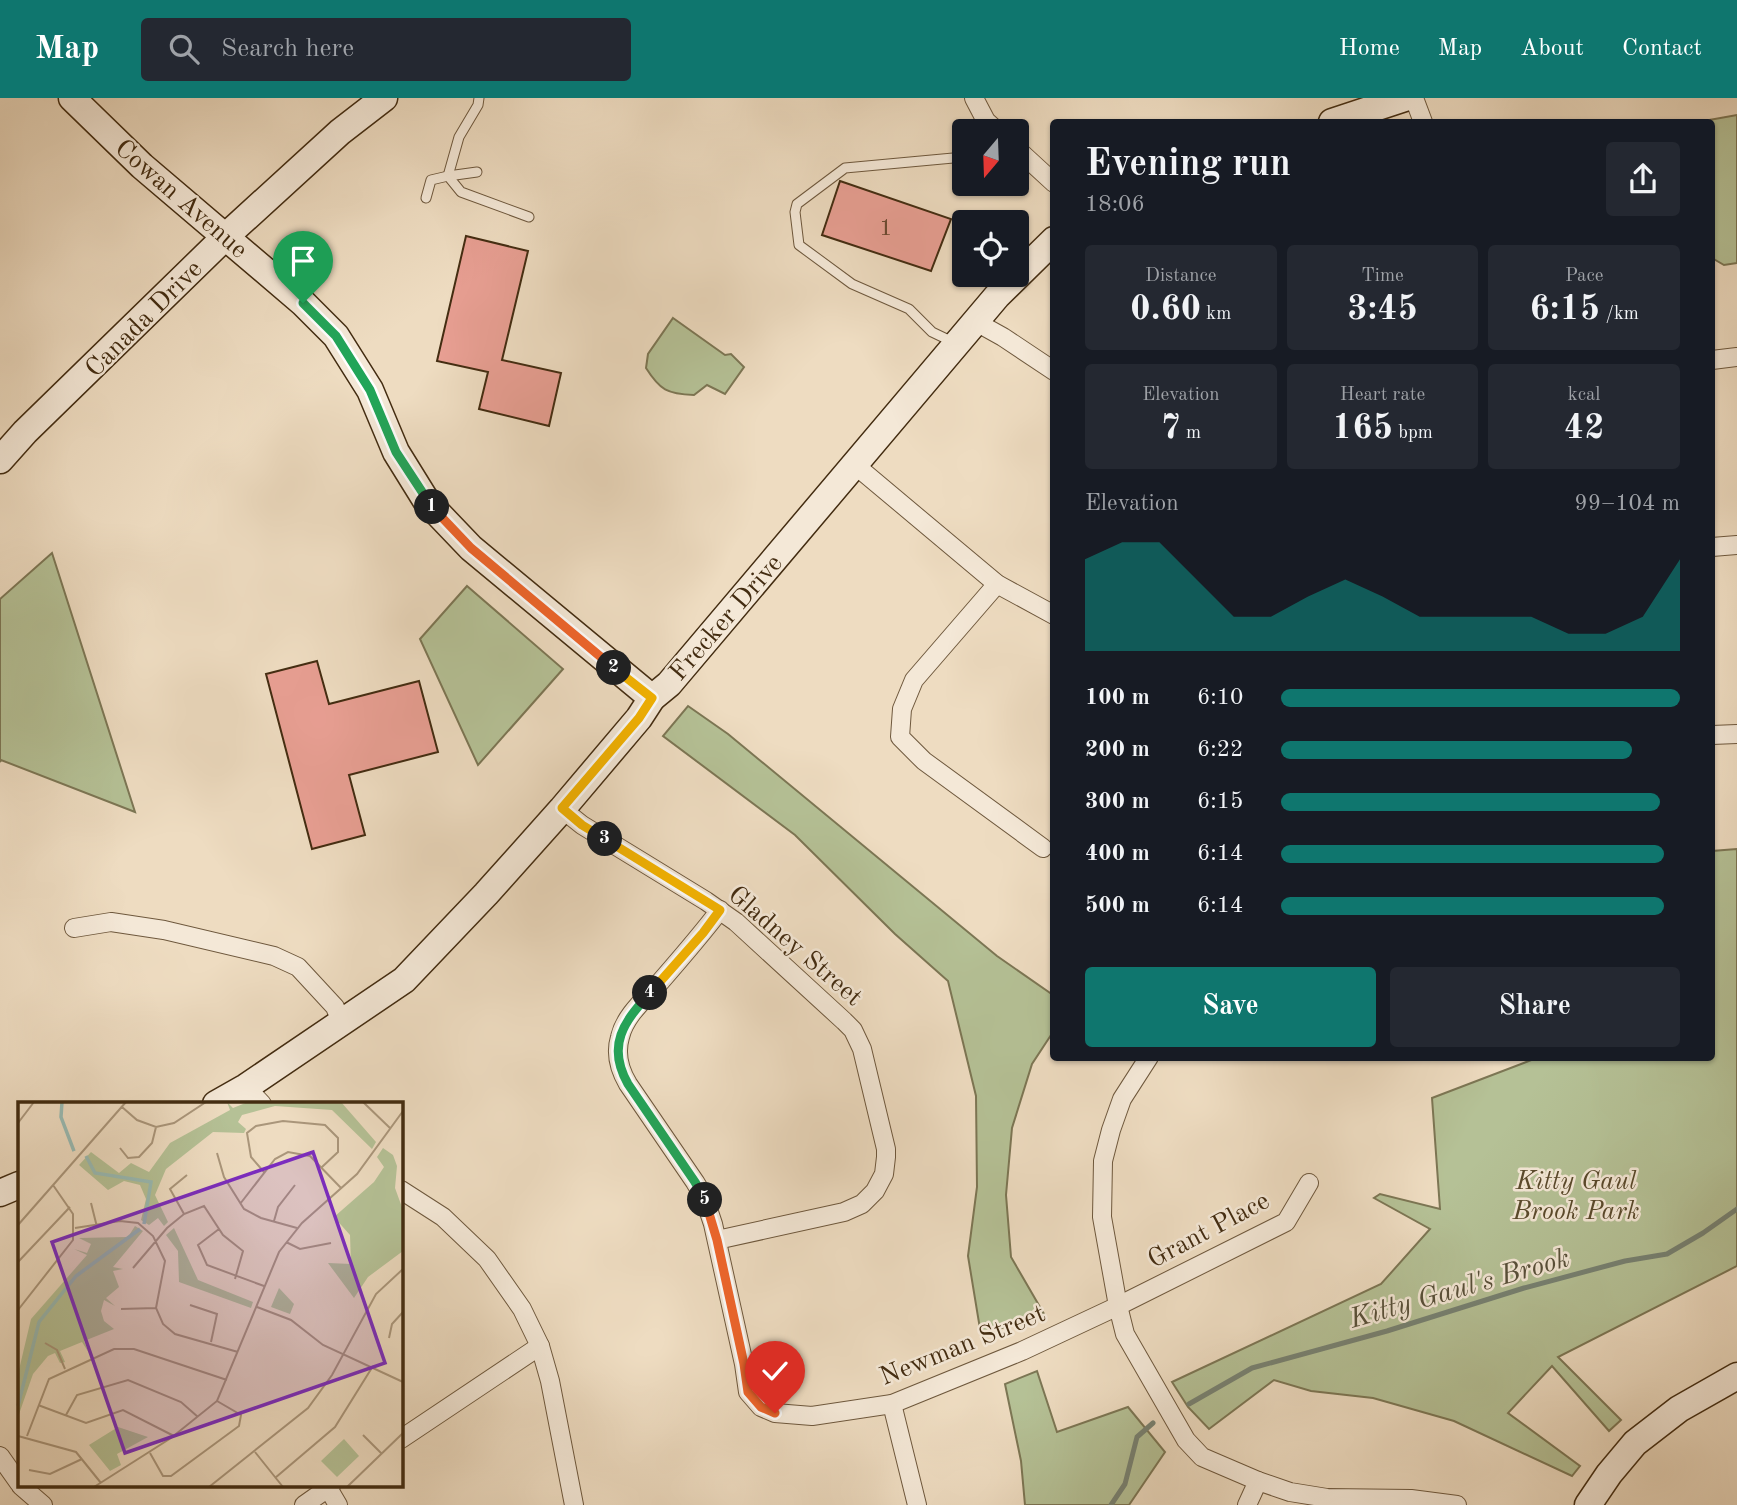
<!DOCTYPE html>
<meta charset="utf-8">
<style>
body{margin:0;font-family:"Old Standard TT",serif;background:#242831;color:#f1f3f6;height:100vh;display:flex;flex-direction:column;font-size:26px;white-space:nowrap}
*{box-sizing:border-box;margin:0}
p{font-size:23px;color:#9ea1a6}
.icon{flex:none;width:38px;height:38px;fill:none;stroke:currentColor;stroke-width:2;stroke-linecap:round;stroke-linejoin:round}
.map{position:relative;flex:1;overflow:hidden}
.side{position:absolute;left:1050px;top:21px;width:665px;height:942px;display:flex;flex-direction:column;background:#171b24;border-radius:7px;box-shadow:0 2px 5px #0004}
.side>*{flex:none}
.needle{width:46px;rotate:199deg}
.fabs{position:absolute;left:952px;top:21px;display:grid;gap:14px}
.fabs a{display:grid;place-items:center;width:77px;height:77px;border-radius:7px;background:#171b24;box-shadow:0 2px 5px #0004;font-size:35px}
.pin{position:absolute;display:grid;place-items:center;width:60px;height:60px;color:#fff;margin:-72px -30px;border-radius:50% 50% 50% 0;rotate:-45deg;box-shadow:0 0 7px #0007}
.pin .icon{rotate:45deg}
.km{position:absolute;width:35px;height:35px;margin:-18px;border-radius:50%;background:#222;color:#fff;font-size:19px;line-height:35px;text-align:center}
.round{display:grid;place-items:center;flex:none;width:74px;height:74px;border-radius:7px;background:#242831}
.summary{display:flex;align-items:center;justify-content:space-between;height:119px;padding:0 35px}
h1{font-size:38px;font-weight:600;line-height:52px}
.metrics{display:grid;grid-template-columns:repeat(3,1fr);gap:10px;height:119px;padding:7px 35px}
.metrics div{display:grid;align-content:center;border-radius:7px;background:#242831;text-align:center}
.metrics b{font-size:35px;font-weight:600}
.metrics small{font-size:19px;font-weight:400}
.metrics p{font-size:19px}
.chart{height:196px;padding:14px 35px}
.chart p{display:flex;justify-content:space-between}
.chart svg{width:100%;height:126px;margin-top:7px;fill:#0f766e;opacity:.7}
.action{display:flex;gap:14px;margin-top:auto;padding:14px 35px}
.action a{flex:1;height:80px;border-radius:7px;background:#0f766e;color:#fff;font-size:28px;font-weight:600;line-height:80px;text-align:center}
.action a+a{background:#242831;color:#f1f3f6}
ul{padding:0 35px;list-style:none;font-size:23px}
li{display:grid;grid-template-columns:112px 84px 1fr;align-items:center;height:52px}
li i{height:18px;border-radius:9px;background:#0f766e}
header{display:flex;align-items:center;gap:42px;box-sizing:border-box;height:98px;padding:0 35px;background:#0f766e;color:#fff}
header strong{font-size:33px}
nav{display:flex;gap:38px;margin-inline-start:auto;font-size:24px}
.search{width:490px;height:63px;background:#242831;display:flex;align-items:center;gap:18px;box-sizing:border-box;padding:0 24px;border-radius:7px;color:#9ea1a6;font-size:26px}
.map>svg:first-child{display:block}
.green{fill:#b5c196;stroke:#7c7654;stroke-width:2}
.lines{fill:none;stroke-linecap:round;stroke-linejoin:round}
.stream{stroke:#778273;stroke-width:5}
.building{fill:#e89f93;stroke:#432c11;stroke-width:2}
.lane-casing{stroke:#6e583d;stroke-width:11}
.street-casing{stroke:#6e583d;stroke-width:20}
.secondary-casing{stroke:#432c11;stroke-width:29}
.lane{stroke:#f4e8d7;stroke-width:9}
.street{stroke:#f4e8d7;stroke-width:18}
.secondary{stroke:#f4e8d7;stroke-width:26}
.split-1-casing{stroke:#fff;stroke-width:14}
.split-2-casing{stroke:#fff;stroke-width:14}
.split-3-casing{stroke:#fff;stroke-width:14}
.split-4-casing{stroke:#fff;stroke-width:14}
.split-5-casing{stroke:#fff;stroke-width:14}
.split-6-casing{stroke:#fff;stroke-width:14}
.split-1{stroke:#22a559;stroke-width:9}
.split-2{stroke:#f0652b;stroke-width:9}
.split-3{stroke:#f5b400;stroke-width:9}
.split-4{stroke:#f5b400;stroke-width:9}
.split-5{stroke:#22a559;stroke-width:9}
.split-6{stroke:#f0652b;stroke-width:9}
.labels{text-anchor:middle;stroke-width:5;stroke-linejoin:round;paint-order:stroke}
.number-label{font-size:23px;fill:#6c4932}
.street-label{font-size:26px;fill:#432c11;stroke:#f4e8d7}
.park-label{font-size:26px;font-style:italic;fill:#5a4a2c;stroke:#f4e8d7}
.water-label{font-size:28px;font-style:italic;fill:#58503a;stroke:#f4e8d7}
.inset-river{fill:none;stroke:#99bbb4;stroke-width:3.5}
.inset-road{fill:none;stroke:#aa967b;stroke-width:2}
.view{fill:#7b2cbf;fill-opacity:0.15;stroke:#7b2cbf;stroke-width:3.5}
.inset-edge{fill:none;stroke:#432c11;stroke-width:3.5}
</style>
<header>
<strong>Map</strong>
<div class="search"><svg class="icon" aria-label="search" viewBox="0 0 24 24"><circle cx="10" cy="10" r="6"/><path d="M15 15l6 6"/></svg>Search here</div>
<nav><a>Home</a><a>Map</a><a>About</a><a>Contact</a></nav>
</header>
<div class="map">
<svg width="1737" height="1407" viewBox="0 0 1737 1407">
<rect width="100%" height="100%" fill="#eedcc1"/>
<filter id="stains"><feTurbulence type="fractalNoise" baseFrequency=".00286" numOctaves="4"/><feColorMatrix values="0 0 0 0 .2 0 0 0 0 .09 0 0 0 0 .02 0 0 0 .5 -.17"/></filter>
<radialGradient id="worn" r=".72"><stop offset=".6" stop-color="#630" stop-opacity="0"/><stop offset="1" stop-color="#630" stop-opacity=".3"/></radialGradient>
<g class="green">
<path d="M 1737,17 L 1737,165 L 1724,167 L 1712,160 L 1712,24 L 1698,24 Z"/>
<path d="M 673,220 L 725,257 L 731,256 L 744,269 L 725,296 L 707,287 L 694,297 C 667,296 660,292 646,270 L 648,256 Z"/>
<path d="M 52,455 L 135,714 L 1,662 L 0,664 L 0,501 Z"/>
<path d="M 467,488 L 563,571 L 478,667 L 420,541 Z"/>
<path d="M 688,608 L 728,636 L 997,858 L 1053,897 L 1053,934 L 1032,966 L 1012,1030 L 1006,1097 L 1011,1159 L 1044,1216 L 981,1237 L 968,1158 L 977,1089 L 976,998 L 948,883 L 895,836 L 795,737 L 663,638 Z"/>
<path d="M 1737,751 L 1737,1168 L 1558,1259 L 1621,1322 L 1609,1333 L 1552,1268 L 1508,1315 L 1580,1368 L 1572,1378 L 1454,1323 L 1373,1300 L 1311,1293 L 1274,1282 L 1209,1331 L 1188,1309 L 1172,1284 L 1381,1186 L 1430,1131 L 1374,1100 L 1380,1096 L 1440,1111 L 1432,1000 L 1534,961 L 1533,959 L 1712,959 L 1712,753 Z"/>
<path d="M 1037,1273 L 1057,1334 L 1128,1309 L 1165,1354 L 1129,1407 L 1025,1407 L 1021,1363 L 1005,1286 Z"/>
</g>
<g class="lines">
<g class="stream">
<path d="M 1189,1306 L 1252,1270 L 1387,1233 L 1524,1190 L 1625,1163 L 1667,1156 L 1703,1135 L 1737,1111"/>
<path d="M 1111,1407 L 1125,1386 L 1137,1339 L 1153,1325"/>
</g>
</g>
<g class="building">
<path d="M 840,83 L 951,121 L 931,173 L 822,137 Z"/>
<path d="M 466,138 L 528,153 L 502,262 L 561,275 L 549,328 L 479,311 L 488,274 L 437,263 Z"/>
<path d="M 317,563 L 329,606 L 419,583 L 438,654 L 349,677 L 365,737 L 312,751 L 266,576 Z"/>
</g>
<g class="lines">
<defs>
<g id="lane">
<path d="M 479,0 L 478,7 L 459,39 L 448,78 L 461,94 L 529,119"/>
<path d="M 426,100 L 431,82 L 448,78 L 477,74"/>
<path d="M 955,245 L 932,234 L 909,211 L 852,186 L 799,147 L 795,114 L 797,106 L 845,70 L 964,59"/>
</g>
<g id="street">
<path d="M 974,0 L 986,23 L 997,33"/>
<path d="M 1414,0 L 1423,24"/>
<path d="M 1017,51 L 1054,85"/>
<path d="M 976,224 L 1003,239 L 1054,273"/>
<path d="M 1712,262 L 1737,259"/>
<path d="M 855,367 L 997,486 L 1054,517"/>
<path d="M 1712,449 L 1737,447"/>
<path d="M 997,486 L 914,582 L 902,611 L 900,639 L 924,663 L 1043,750"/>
<path d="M 1712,637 L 1737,636"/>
<path d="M 562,711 L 582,727 L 706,803 L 736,824 L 844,923 L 853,932 L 862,951 L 886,1051 L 886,1059 L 884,1076 L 875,1093 L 862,1106 L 844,1114 L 717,1142"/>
<path d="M 720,812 C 701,837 681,860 661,883 C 646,900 625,917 620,939 C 615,956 619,971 628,986 L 695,1084 L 704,1099 L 713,1126 L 744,1266 L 748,1294 L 761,1309 L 775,1315 L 812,1318 L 892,1306 L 1022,1253 L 1118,1208 L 1286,1124 L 1309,1085"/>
<path d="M 74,830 L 111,824 L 164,832 L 274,858 L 298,869 L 335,909 L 341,924"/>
<path d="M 1149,959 L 1122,1001 L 1111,1032 L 1103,1063 L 1102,1119 L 1118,1208 L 1125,1236 L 1186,1342 L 1202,1359 L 1258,1383 L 1290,1394 L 1327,1400 L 1411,1401 L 1457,1407"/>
<path d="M 246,989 L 262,1006"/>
<path d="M 401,1092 L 443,1119 L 487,1161 L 522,1211 L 540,1248 L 550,1283 L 574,1407"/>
<path d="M 892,1306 L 917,1407"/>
<path d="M 401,1341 L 540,1248"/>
<path d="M 0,1358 L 19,1385"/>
<path d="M 21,1388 L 43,1407"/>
<path d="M 328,1390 L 338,1407"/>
<path d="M 304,1407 L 331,1388"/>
<path d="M 1247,1407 L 1258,1383"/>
</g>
<g id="secondary">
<path d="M 72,0 L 142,68 L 303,205 L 336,238 L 370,292 L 396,354 L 427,404 L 471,450 L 652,600"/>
<path d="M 1332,24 L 1405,0"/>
<path d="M 0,362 L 25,334 L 225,139 L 340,34 L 384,0"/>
<path d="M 216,1006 L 246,989 L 404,882 L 486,796 L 562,711 L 639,620 L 652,600 L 669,586 L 997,198 L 1054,142"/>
<path d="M 0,1095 L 19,1087"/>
<path d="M 1588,1407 L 1609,1376 L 1635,1345 L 1679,1311 L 1737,1278"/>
</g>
</defs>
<use href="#lane" class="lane-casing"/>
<use href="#street" class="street-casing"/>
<use href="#secondary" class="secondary-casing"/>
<use href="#lane" class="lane"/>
<use href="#street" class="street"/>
<use href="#secondary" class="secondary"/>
</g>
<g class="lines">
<defs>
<path id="split-1" d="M 303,205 L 336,238 L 370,292 L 396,354 L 432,409"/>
<path id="split-2" d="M 432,409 L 471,450 L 614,570"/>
<path id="split-3" d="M 605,741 L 582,727 L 562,710 L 639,620 L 652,600 L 614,570"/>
<path id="split-4" d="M 605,741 L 720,812 L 703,835 L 650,895"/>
<path id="split-5" d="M 650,895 C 624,924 606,947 628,986 L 695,1084 L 705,1102"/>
<path id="split-6" d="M 705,1102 L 717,1142 L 744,1266 L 748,1294 L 761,1309 L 775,1315"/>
</defs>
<use href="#split-1" class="split-1-casing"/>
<use href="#split-2" class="split-2-casing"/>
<use href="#split-3" class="split-3-casing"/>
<use href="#split-4" class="split-4-casing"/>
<use href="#split-5" class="split-5-casing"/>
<use href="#split-6" class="split-6-casing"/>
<use href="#split-1" class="split-1"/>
<use href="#split-2" class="split-2"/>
<use href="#split-3" class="split-3"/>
<use href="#split-4" class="split-4"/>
<use href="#split-5" class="split-5"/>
<use href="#split-6" class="split-6"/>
</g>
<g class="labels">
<g class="number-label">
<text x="886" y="137">1</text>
</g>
<g class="street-label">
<text transform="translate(182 100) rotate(41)" y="9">Cowan Avenue</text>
<text transform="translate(143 220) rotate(-45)" y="9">Canada Drive</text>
<text transform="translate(725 519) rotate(-49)" y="9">Frecker Drive</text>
<text transform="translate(796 847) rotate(41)" y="9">Gladney Street</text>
<text transform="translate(1208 1131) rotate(-28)" y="9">Grant Place</text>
<text transform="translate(962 1246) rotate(-22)" y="9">Newman Street</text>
</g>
<g class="park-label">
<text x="1576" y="1091">Kitty Gaul<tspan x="1576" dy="30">Brook Park</tspan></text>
</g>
<g class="water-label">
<text transform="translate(1459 1189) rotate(-16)" y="10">Kitty Gaul's Brook</text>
</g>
</g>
<g transform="translate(18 1004)">
<rect width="385" height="385" fill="#eedcc1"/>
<path d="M 209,0 L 215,6 L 230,0 L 323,0 L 358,40 L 354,47 L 314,8 L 257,4 L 224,13 L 220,20 L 228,27 L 226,31 L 195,30 L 148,67 L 137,93 L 150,120 L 146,124 L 140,116 L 131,123 L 123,118 L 128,97 L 122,83 L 106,79 L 90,88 L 61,63 L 73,50 L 101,71 L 113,61 L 131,70 L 152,41 L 212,8 ZM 365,46 L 375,53 L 379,64 L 377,86 L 385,108 L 385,149 L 350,175 L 336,196 L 310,161 L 333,162 L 332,133 L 316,115 L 356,80 L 366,65 L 359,55 ZM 117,124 L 125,129 L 95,165 L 105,167 L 95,169 L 101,185 L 88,196 L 97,204 L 86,198 L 83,209 L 86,219 L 96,227 L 66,239 L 71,251 L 64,240 L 42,249 L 47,260 L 42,261 L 37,251 L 30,254 L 15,272 L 0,315 L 0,272 L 13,217 L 69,153 L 56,147 L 69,151 L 73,142 L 61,136 L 110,135 ZM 156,126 L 180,178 L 235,200 L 233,206 L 161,180 L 160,149 L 148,133 ZM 261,186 L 276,202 L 272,212 L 253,205 ZM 100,325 L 130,335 L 99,352 L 103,363 L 92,369 L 71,343 ZM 326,337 L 341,354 L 319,375 L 303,359 Z" fill="#b5c196"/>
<path class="inset-river" d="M 44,0 L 43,15 L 56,49M 68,54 L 77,71 L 133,80 L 126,122M 0,304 L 21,220 L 58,174 L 122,127"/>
<path class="inset-road" d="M 345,0 L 373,27M 104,5 L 119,18 L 138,25 L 156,21 L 188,0M 0,21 L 16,0M 102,46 L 110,56 L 121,55 L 134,41 L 138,25M 199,51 L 206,75 L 226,107 L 243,116 L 279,126M 246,70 L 233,55 L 229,31 L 238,24 L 265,19 L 307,23 L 320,36 L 320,50 L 304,65M 73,101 L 79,125M 222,102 L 257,57 L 270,50 L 292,54 L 323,86M 166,112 L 152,87 L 169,73M 256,119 L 260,105 L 277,83M 0,123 L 108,0M 57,126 L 102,119 L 120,121 L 135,134 L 147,159 L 138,206 L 145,222 L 157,232 L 220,250M 201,127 L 180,143 L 189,163 L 246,184M 268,140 L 282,147 L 313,141M 0,160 L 52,105M 115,166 L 149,126 L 166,112 L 186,104 L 205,133 L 225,149 L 217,177M 172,203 L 199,212 L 193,240M 239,205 L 273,218 L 305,243 L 385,280M 103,207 L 138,206M 0,208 L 55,138 L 55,112 L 35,83M 371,236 L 374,222 L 385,210M 27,241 L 39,248 L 47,267M 20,303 L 68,321 L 105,308 L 156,334M 48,313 L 59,293 L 110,278 L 163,300 L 180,315M 345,333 L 364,352M 0,334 L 58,350 L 83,381M 9,334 L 31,277 L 96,247 L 116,247 L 209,278M 237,350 L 265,385M 132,351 L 145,374 L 153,374 L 221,324 L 223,313 L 199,299M 11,368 L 32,372 L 64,357M 257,376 L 317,325 L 355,264M 76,385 L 153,336 L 199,299 L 261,150 L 284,121 L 339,72 L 385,9M 191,385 L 290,306 L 314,273 L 358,192 L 385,167M 329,385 L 385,331"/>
<path class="view" d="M 295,50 L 367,261 L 107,351 L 34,140 Z"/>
<rect width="385" height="385" class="inset-edge"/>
</g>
<rect width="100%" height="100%" filter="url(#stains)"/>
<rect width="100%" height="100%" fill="url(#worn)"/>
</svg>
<div class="fabs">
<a><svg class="needle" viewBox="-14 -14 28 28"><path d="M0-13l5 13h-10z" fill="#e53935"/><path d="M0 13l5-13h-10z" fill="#9ea1a6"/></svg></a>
<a><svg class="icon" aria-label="locate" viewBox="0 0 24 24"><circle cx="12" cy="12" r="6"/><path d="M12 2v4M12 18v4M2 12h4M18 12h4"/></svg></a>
</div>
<div class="pin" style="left:303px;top:205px;background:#1e9e55"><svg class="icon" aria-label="arrive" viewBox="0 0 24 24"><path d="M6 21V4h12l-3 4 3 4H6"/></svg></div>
<div class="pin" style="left:775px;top:1315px;background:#d93025"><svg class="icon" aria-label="check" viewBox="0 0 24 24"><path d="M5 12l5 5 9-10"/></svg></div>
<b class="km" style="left:432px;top:409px">1</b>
<b class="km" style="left:614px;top:570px">2</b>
<b class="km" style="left:605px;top:741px">3</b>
<b class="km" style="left:650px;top:895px">4</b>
<b class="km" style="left:705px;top:1102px">5</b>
<section class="side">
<div class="summary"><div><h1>Evening run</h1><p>18:06</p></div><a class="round"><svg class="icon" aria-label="share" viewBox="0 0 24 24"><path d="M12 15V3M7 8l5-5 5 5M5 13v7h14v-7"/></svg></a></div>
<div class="metrics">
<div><p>Distance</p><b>0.60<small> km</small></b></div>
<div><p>Time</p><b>3:45</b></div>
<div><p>Pace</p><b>6:15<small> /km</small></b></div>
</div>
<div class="metrics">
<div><p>Elevation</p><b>7<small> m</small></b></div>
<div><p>Heart rate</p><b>165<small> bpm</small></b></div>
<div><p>kcal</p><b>42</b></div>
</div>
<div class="chart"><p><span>Elevation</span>99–104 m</p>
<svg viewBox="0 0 160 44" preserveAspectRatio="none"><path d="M0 44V12L10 6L20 6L30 19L40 32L50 32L60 25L70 19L80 25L90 32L100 32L110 32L120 32L130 38L140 38L150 32L160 12V44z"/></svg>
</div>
<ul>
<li><b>100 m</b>6:10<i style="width:100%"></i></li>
<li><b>200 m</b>6:22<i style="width:88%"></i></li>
<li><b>300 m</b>6:15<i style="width:95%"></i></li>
<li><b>400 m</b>6:14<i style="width:96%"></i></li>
<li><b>500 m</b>6:14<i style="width:96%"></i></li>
</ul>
<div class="action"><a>Save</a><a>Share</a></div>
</section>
</div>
